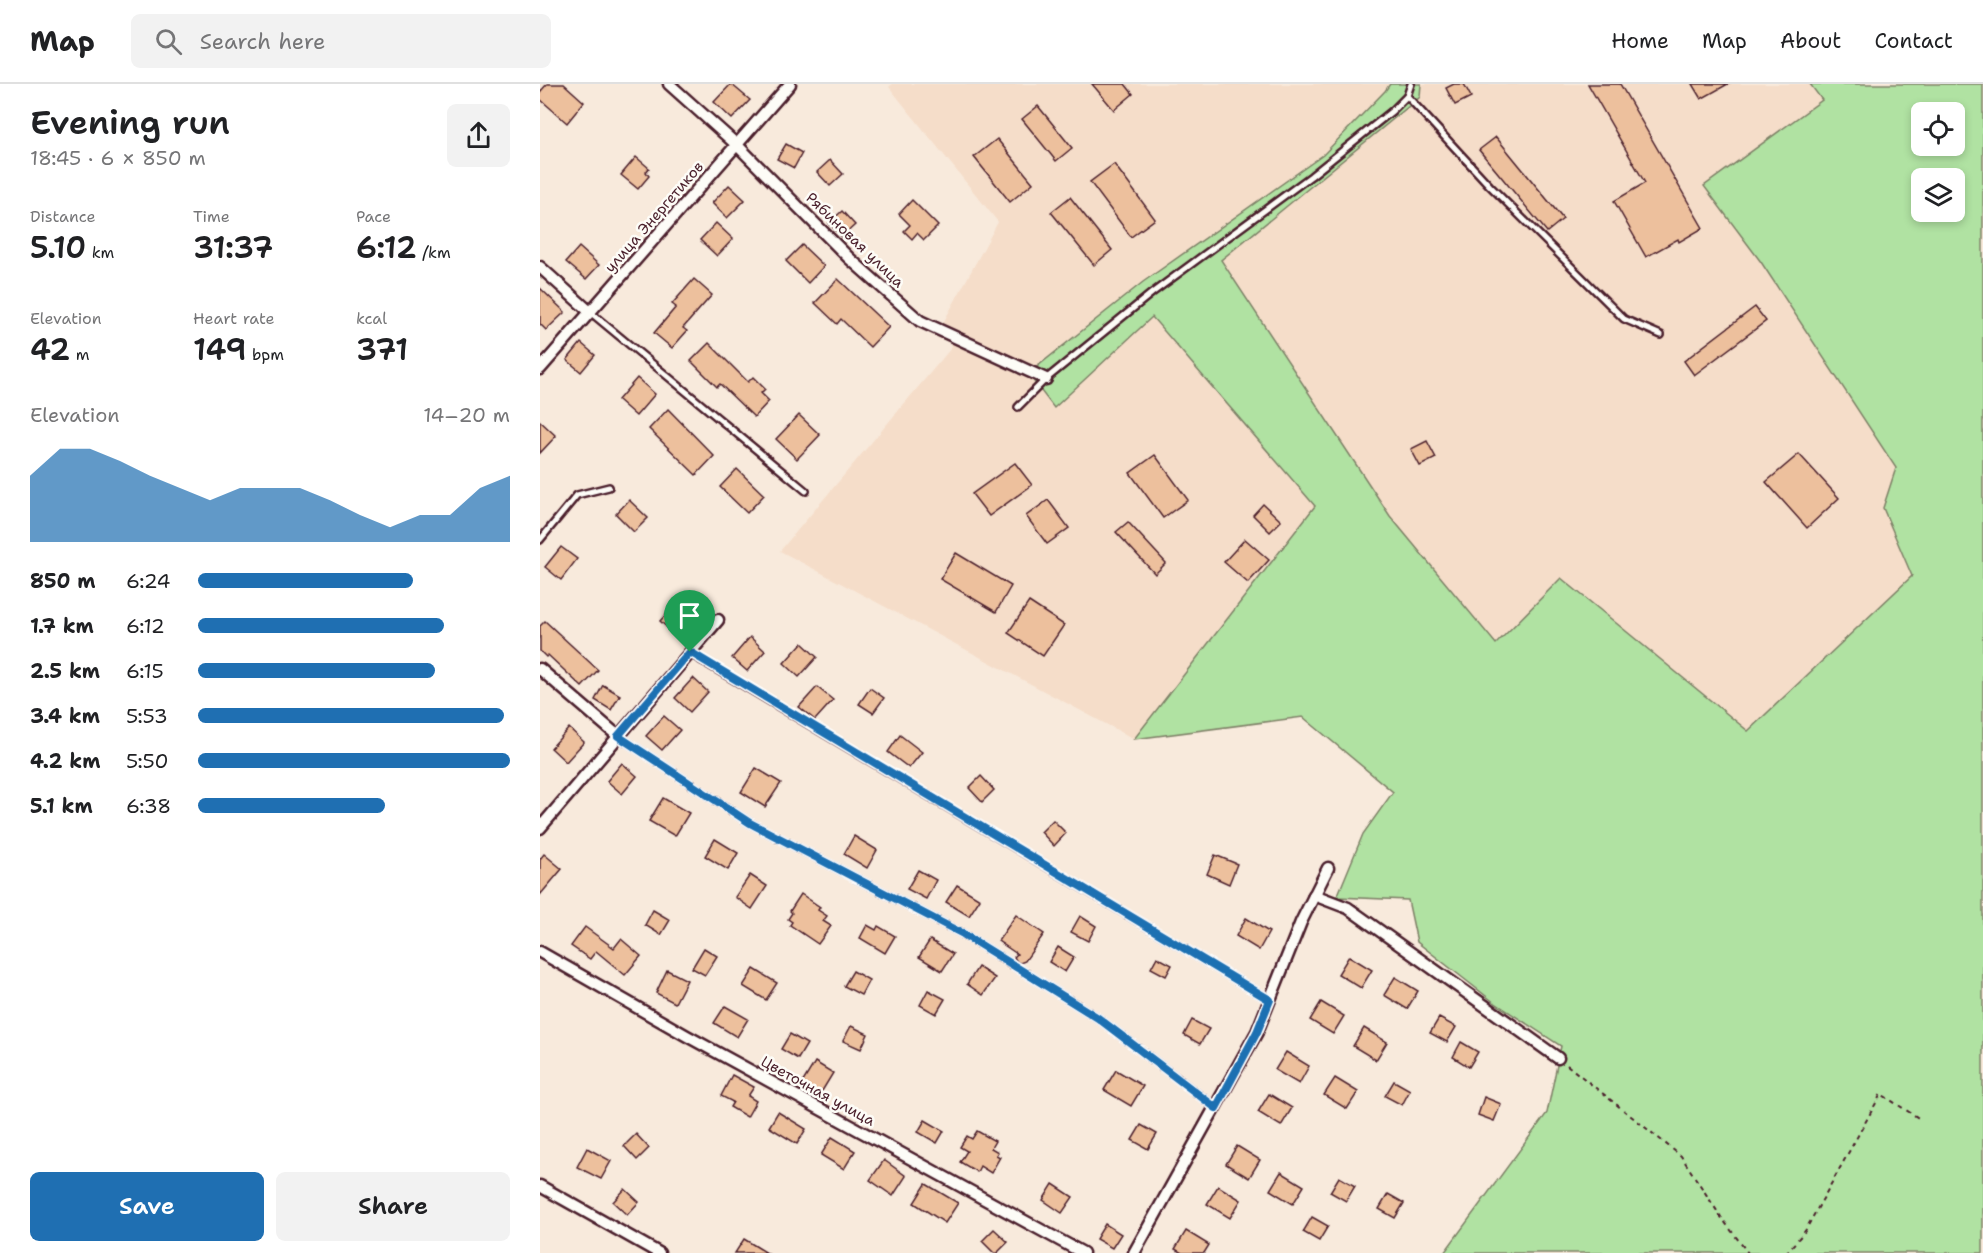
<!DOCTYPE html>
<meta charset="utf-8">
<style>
body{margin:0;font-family:"Shantell Sans",sans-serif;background:#f2f2f2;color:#202124;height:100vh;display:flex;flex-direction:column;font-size:22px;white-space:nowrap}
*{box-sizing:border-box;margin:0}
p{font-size:20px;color:#757577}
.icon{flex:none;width:33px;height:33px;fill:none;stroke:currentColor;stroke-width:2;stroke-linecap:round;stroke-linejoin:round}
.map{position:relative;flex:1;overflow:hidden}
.details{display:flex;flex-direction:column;background:#fff;width:540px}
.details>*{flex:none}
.fabs{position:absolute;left:1371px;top:18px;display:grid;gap:12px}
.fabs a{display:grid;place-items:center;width:54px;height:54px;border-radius:9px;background:#fff;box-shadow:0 3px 9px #0003;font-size:30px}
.pin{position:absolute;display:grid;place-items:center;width:51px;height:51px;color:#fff;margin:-62px -26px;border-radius:50% 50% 50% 0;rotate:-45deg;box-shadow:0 0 6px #0007}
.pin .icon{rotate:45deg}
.round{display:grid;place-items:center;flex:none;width:63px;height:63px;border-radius:9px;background:#f2f2f2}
.headline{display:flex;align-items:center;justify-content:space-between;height:102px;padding:0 30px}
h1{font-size:33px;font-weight:600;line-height:45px}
.figures{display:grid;grid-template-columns:repeat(3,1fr);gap:9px;height:102px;padding:6px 30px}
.figures div{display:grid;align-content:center}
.figures b{font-size:30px;font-weight:600}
.figures small{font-size:16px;font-weight:400}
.figures p{font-size:16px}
.chart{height:168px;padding:12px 30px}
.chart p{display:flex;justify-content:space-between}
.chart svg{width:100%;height:108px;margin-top:6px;fill:#1f6fb2;opacity:.7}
.button{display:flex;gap:12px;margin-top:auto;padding:12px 30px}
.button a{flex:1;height:69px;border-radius:9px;background:#1f6fb2;color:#fff;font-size:24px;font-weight:600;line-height:69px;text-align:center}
.button a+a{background:#f2f2f2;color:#202124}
ul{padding:0 30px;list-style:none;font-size:20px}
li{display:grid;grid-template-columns:96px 72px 1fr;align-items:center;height:45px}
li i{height:15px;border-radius:8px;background:#1f6fb2}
header{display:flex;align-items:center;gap:36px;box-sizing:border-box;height:84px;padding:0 30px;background:#fff;border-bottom:2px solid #e0e0e0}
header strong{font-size:28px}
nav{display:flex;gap:33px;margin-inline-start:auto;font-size:21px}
.search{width:420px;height:54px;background:#f2f2f2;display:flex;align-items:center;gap:15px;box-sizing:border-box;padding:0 21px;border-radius:9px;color:#757577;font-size:22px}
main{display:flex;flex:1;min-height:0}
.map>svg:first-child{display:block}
.built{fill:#f5ddc9}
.green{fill:#b0e2a2;stroke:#7d8066;stroke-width:1.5;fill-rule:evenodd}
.building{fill:#edc09d;stroke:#4a1f2b;stroke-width:1.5}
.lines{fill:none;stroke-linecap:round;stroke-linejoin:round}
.lane-casing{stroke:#4a1f2b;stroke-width:10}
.street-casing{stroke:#4a1f2b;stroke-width:15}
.path{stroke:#4a1f2b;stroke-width:2;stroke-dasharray:4.5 4.5;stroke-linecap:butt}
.lane{stroke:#fdfcf7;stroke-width:5}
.street{stroke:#fdfcf7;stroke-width:10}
.route-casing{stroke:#fff;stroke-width:12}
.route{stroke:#1f6fb2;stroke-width:8}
.labels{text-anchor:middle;stroke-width:5;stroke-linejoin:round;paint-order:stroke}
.street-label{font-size:15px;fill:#4a1f2b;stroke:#fdfcf7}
</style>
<header>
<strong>Map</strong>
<div class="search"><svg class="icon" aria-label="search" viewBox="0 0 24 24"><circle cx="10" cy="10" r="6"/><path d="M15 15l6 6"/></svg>Search here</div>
<nav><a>Home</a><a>Map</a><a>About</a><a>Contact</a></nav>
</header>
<main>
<section class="details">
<div class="headline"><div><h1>Evening run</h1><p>18:45 · 6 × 850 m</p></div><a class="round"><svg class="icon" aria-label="share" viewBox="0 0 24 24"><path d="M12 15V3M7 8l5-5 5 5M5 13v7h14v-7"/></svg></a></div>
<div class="figures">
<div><p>Distance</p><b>5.10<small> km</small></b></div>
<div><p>Time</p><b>31:37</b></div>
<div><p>Pace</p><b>6:12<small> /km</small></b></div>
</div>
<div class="figures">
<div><p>Elevation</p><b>42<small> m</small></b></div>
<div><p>Heart rate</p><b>149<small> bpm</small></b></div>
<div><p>kcal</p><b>371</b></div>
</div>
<div class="chart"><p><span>Elevation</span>14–20 m</p>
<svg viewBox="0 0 160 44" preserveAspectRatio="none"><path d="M0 44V17L10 6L20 6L30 11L40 17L50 22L60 27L70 22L80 22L90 22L100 27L110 33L120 38L130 33L140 33L150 22L160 17V44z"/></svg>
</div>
<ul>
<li><b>850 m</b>6:24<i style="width:69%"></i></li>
<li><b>1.7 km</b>6:12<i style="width:79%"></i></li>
<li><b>2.5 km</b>6:15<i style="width:76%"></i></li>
<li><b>3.4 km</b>5:53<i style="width:98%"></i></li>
<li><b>4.2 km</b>5:50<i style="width:100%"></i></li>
<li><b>5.1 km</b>6:38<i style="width:60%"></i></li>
</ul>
<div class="button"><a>Save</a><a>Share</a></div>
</section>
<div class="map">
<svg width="1443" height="1169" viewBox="0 0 1443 1169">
<rect width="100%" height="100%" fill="#f8eadc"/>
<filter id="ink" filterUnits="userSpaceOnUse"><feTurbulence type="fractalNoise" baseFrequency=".0167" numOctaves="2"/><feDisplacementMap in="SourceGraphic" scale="12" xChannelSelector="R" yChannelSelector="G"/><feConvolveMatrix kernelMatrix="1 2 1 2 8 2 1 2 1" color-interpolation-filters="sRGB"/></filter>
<g filter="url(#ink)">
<g class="built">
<path d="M 352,0 L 850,0 L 845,7 L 783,71 L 603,198 L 514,323 L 611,233 L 775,422 L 594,655 L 240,467 L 412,263 L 403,239 L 458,138 L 349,3 Z"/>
<path d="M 881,0 L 1270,0 L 1282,16 L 1164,102 L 1221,178 L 1356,384 L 1343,424 L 1372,493 L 1208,647 L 1022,494 L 956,560 L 850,432 L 681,175 L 880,13 Z"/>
</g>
<path class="green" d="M 850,0 L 881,0 L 880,13 L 681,176 L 850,432 L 956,560 L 1021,494 L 1208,647 L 1372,492 L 1343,424 L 1356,384 L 1221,178 L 1164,102 L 1282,16 L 1270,0 L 1443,0 L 1443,1169 L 904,1169 L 1007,1029 L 1021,962 L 955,919 L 877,858 L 868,816 L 797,813 L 823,750 L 853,708 L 763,633 L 594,655 L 775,422 L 612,233 L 514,324 L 488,290 L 603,198 L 783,71 L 845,7 ZM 1382,28 L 1414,28 L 1414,62 L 1382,62 ZM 1382,94 L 1414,94 L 1414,128 L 1382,128 Z"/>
<g class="building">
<path d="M 7,0 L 24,0 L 44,18 L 27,39 L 0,15 L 0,8 Z"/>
<path d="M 191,0 L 210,16 L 192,35 L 174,18 Z"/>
<path d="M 552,0 L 585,0 L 593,10 L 574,26 Z"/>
<path d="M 914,0 L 924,0 L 931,13 L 915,21 L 906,4 Z"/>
<path d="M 1048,0 L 1080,0 L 1163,144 L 1139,158 L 1138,155 L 1106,173 L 1074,117 L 1105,99 Z"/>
<path d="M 1152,0 L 1188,0 L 1161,15 Z"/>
<path d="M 498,22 L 532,64 L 516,77 L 482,35 Z"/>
<path d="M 956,53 L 1023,135 L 1007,148 L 939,66 Z"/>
<path d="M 457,55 L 493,99 L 470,118 L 434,73 Z"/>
<path d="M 246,60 L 262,69 L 254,84 L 237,75 Z"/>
<path d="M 96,73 L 109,84 L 106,88 L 109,92 L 98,105 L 81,91 Z"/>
<path d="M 290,76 L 303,90 L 290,102 L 277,88 Z"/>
<path d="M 574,80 L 615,135 L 591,153 L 550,98 Z"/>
<path d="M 189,101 L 205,116 L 187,134 L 172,119 Z"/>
<path d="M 530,113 L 572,166 L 554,181 L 511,128 Z"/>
<path d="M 372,116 L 398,142 L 384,156 L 377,149 L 372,155 L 364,147 L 370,141 L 359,130 Z"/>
<path d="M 302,127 L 315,141 L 302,153 L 289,139 Z"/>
<path d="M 176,139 L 193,155 L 177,172 L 160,156 Z"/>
<path d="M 262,161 L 284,182 L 268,199 L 246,177 Z"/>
<path d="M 39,163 L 59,181 L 46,195 L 26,178 Z"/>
<path d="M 154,195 L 172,211 L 143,244 L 147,247 L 132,264 L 114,249 L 136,223 L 132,220 Z"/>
<path d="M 298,195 L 349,243 L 330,263 L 301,235 L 297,240 L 275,219 Z"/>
<path d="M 0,204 L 25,228 L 6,246 L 0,240 Z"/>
<path d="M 1215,223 L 1226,237 L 1154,291 L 1144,277 Z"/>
<path d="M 41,259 L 55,271 L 41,288 L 27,276 Z"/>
<path d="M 169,259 L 208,298 L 213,293 L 225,305 L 221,309 L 229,317 L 214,333 L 180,300 L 177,303 L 151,277 Z"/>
<path d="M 97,294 L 115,310 L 96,332 L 78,316 Z"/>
<path d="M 128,325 L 174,372 L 156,391 L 109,345 Z"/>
<path d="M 259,331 L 280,351 L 257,375 L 236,355 Z"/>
<path d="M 0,337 L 16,352 L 0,369 Z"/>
<path d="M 887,357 L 896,374 L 880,382 L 871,365 Z"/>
<path d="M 1259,370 L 1299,414 L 1267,444 L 1226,398 Z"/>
<path d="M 615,371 L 648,416 L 623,434 L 590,389 Z"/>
<path d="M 475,379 L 492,401 L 449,432 L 432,410 Z"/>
<path d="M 197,385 L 224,411 L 207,429 L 180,403 Z"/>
<path d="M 89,416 L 108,434 L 94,448 L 76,430 Z"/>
<path d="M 508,416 L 529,444 L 507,460 L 486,432 Z"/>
<path d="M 723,420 L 741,437 L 730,448 L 713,431 Z"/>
<path d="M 588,438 L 626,479 L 615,490 L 576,448 Z"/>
<path d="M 705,455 L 729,476 L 708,499 L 684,478 Z"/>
<path d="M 21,463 L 37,475 L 21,496 L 5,483 Z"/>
<path d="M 416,469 L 471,502 L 456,528 L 400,495 Z"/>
<path d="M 138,517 L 153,531 L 135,551 L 120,537 Z"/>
<path d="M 489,518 L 524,541 L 503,572 L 468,549 Z"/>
<path d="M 5,537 L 58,586 L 42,603 L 8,571 L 6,573 L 0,567 L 0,542 Z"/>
<path d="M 210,553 L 225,567 L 207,587 L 192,574 Z"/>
<path d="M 262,559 L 277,573 L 259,593 L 244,579 Z"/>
<path d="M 153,594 L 168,608 L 150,628 L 135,614 Z"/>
<path d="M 63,601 L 80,611 L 71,626 L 55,616 Z"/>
<path d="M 277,603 L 293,616 L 275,636 L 259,623 Z"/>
<path d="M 330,604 L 344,614 L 333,629 L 319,620 Z"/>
<path d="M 124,632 L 140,646 L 122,666 L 106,652 Z"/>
<path d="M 29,644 L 44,658 L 26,678 L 11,664 Z"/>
<path d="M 360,651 L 382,668 L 369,684 L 348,668 Z"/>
<path d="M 82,679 L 97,692 L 82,710 L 67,697 Z"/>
<path d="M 216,684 L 241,699 L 225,723 L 201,708 Z"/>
<path d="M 441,692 L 454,706 L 442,718 L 429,704 Z"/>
<path d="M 123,714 L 149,729 L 135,752 L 109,737 Z"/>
<path d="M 513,736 L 526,749 L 514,762 L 501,748 Z"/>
<path d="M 314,752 L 337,766 L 327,784 L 304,770 Z"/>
<path d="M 175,755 L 198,769 L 188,786 L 165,772 Z"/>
<path d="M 4,770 L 22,785 L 0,811 L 0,775 Z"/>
<path d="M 675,771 L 697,780 L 689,800 L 667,790 Z"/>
<path d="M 378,786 L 396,796 L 386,815 L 367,805 Z"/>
<path d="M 210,791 L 227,802 L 212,825 L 195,813 Z"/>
<path d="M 417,801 L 440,815 L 429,832 L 406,818 Z"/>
<path d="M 261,810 L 280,823 L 278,826 L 287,832 L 283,837 L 291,842 L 278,860 L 250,841 L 252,838 L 248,835 L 252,829 L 250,827 Z"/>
<path d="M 113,826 L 130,836 L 121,851 L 105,841 Z"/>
<path d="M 476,831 L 504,850 L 485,877 L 480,879 L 477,878 L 474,873 L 477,870 L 458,857 Z"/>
<path d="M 540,832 L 556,842 L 548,857 L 531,848 Z"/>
<path d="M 706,834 L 729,848 L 719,866 L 696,852 Z"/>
<path d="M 327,841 L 336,846 L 338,842 L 355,852 L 345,869 L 320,854 Z"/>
<path d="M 45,843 L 74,864 L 81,855 L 101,872 L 85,891 L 56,867 L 50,875 L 31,862 Z"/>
<path d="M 390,856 L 413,870 L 402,887 L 379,873 Z"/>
<path d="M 518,863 L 534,873 L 525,888 L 509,878 Z"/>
<path d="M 164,864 L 177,872 L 165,891 L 152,884 Z"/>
<path d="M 809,872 L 832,886 L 821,904 L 798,890 Z"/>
<path d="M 617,873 L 632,881 L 626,892 L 611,884 Z"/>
<path d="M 438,883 L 455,894 L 443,911 L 427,900 Z"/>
<path d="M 214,885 L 237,899 L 226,916 L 203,902 Z"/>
<path d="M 127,886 L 147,896 L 135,919 L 116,909 Z"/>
<path d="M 313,887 L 329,896 L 321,911 L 304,902 Z"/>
<path d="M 855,893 L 878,907 L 867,925 L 844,911 Z"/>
<path d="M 388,906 L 405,915 L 396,930 L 380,921 Z"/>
<path d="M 781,918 L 804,932 L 793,950 L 770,936 Z"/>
<path d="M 185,922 L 208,935 L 197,953 L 174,939 Z"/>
<path d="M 899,934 L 916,943 L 907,958 L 890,949 Z"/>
<path d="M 652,936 L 669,945 L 660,960 L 644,951 Z"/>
<path d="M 311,942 L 328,950 L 321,965 L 303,957 Z"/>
<path d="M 824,944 L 847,958 L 836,976 L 813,962 Z"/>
<path d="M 250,950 L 267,960 L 258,975 L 241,965 Z"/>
<path d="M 921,958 L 938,968 L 929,983 L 913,973 Z"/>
<path d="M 746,968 L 769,982 L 759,1000 L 735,986 Z"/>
<path d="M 275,978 L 293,989 L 279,1012 L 261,1001 Z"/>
<path d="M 576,986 L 603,1002 L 591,1022 L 564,1006 Z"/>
<path d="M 192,991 L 214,1003 L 208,1012 L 216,1017 L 207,1033 L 190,1023 L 193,1018 L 181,1012 Z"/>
<path d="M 795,994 L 818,1008 L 807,1025 L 784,1011 Z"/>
<path d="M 854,997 L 870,1006 L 862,1021 L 845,1012 Z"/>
<path d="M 729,1010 L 752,1024 L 741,1042 L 718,1028 Z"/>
<path d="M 944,1013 L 961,1020 L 954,1037 L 938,1031 Z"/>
<path d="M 238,1028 L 266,1045 L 257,1060 L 229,1043 Z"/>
<path d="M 385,1036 L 404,1047 L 397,1059 L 378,1048 Z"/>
<path d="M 601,1041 L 617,1050 L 608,1065 L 592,1056 Z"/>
<path d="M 437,1047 L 455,1057 L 451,1064 L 458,1068 L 456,1071 L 460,1073 L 451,1089 L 440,1082 L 437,1088 L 420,1078 L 427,1067 L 420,1063 L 427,1052 L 432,1055 Z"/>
<path d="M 96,1050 L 109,1064 L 97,1076 L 84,1062 Z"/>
<path d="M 292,1053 L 315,1067 L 304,1085 L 281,1071 Z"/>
<path d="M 697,1062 L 720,1076 L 709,1094 L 686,1080 Z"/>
<path d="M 47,1064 L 71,1077 L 61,1095 L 37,1083 Z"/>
<path d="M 344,1076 L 366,1092 L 353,1112 L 330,1096 Z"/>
<path d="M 741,1088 L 764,1102 L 753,1120 L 730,1106 Z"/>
<path d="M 799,1093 L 815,1102 L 806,1117 L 790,1108 Z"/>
<path d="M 386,1100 L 418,1119 L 405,1139 L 374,1119 Z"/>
<path d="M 513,1100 L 533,1113 L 522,1129 L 503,1116 Z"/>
<path d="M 678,1102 L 701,1116 L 690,1134 L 667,1120 Z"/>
<path d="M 85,1105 L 99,1118 L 87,1131 L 73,1118 Z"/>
<path d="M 848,1110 L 864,1119 L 855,1134 L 839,1125 Z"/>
<path d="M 772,1133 L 788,1142 L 779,1157 L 763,1148 Z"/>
<path d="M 565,1140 L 581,1150 L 572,1164 L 556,1155 Z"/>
<path d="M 454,1145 L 468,1158 L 457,1169 L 454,1169 L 442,1157 Z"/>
<path d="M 646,1147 L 669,1161 L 664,1169 L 642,1169 L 635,1165 Z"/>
<path d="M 204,1155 L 227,1169 L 195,1169 Z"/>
</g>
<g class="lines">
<defs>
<g id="lane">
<path d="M 867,12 L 950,102 L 1084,235 L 1121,251"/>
<path d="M 50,228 L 266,407"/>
<path d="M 478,323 L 506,295 L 612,209 L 771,92 L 852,27 L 867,12 L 871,0"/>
<path d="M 0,456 L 37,411 L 69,403"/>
<path d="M 149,569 L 730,916"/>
<path d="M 78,652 L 210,739 L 423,850 L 558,934 L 675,1023"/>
</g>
<g id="street">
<path d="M 129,0 L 197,61 L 309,174 L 380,237 L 506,295"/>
<path d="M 0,183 L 50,228"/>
<path d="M 0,285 L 250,0"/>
<path d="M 0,585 L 78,652"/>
<path d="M 0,744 L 178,536"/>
<path d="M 774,811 L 808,824 L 1018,974"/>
<path d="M 0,868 L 147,952 L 543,1169"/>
<path d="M 0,1102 L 119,1169"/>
<path d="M 594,1169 L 717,948 L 761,838 L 788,784"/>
</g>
</defs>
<use href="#lane" class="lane-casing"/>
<use href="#street" class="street-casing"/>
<g class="path">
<path d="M 1027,981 L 1141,1072 L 1181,1133 L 1208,1169"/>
<path d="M 1246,1169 L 1265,1147 L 1341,1010 L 1380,1035"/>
</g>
<use href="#lane" class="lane"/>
<use href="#street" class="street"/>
</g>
</g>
<g class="lines" filter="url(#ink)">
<defs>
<path id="route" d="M 150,568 L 730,916 L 717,948 L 676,1024 L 558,934 L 423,850 L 210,739 L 78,652 Z"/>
</defs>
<use href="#route" class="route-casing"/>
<use href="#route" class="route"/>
</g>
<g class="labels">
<g class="street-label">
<text transform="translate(114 133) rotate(-49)" y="5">улица Энергетиков</text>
<text transform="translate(315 156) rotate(44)" y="5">Рябиновая улица</text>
<text transform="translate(278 1007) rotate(29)" y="5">Цветочная улица</text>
</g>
</g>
</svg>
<div class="fabs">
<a><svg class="icon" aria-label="locate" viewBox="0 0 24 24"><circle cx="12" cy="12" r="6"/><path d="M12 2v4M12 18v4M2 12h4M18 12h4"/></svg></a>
<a><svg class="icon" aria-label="layers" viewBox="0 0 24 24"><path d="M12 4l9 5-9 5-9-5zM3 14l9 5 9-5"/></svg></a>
</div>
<div class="pin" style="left:150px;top:568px;background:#1e9e55"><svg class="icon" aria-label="arrive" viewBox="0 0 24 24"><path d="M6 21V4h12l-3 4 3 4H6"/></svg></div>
</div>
</main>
